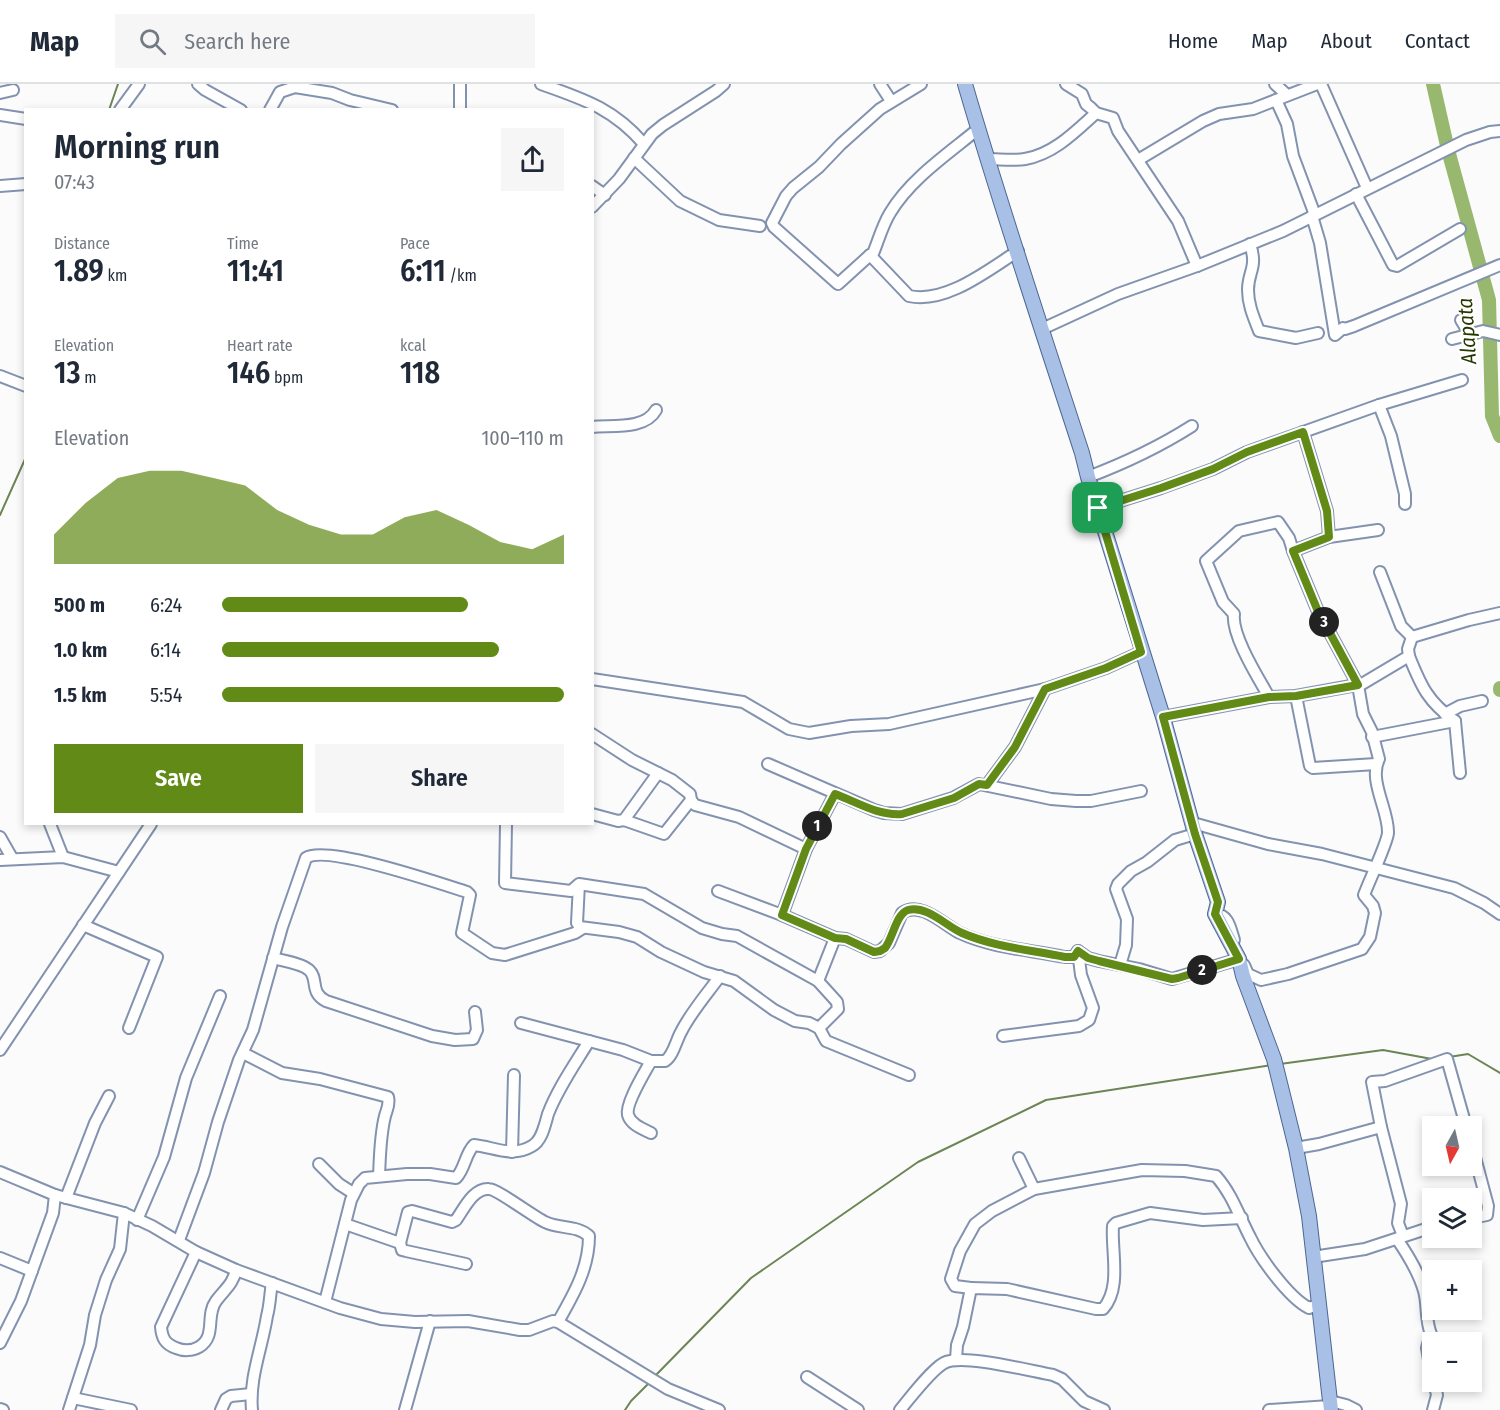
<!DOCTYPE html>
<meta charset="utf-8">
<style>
body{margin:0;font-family:"Fira Sans Condensed",sans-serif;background:#f6f6f7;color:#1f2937;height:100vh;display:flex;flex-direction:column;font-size:22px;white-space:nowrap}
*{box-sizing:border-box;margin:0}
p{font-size:20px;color:#747a83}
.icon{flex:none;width:33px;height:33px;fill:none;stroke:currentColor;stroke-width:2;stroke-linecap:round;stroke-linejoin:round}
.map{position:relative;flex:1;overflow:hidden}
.sheet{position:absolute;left:24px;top:24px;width:570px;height:717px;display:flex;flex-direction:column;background:#fff;border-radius:0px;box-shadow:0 3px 9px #0003}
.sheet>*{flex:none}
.needle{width:39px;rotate:188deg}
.fabs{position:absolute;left:1422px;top:1032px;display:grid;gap:12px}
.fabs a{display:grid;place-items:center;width:60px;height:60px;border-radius:0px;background:#fff;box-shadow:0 3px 9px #0003;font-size:30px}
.pin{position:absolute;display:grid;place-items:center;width:51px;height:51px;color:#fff;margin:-26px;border-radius:12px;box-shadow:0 3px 9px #0006}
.km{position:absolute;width:30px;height:30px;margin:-15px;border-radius:50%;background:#222;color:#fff;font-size:16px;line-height:30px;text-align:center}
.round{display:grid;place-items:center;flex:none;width:63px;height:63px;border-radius:0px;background:#f6f6f7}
.headline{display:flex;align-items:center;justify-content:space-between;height:102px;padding:0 30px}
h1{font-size:33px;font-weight:600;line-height:45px}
.stats{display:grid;grid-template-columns:repeat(3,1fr);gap:9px;height:102px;padding:6px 30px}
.stats div{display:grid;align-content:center}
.stats b{font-size:30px;font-weight:600}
.stats small{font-size:16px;font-weight:400}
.stats p{font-size:16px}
.chart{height:168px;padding:12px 30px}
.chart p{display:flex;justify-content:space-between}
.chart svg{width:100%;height:108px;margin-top:6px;fill:#618a17;opacity:.7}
.button{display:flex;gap:12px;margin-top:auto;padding:12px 30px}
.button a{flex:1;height:69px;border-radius:0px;background:#618a17;color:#fff;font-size:24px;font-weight:600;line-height:69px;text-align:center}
.button a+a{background:#f6f6f7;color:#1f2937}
ul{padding:0 30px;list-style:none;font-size:20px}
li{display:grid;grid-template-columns:96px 72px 1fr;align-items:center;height:45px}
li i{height:15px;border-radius:8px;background:#618a17}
header{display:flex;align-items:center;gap:36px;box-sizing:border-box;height:84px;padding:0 30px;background:#fff;border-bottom:2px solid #e0e1e3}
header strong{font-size:28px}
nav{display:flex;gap:33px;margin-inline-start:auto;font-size:21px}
.search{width:420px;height:54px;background:#f6f6f7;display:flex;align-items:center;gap:15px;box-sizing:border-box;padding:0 21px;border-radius:0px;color:#747a83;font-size:22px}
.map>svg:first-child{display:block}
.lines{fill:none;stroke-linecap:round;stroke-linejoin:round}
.stream{stroke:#6c8554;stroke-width:2}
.river{stroke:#97b86e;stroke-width:14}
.minor-casing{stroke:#8393af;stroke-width:14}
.major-casing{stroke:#4c6793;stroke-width:16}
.minor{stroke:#fff;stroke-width:10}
.major{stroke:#a9c0e6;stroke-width:14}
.route-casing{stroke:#fff;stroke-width:12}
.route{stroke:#618a17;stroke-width:8}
.labels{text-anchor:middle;stroke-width:4.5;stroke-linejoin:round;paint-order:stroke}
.water-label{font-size:21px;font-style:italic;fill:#243800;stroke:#fff}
</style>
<header>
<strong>Map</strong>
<div class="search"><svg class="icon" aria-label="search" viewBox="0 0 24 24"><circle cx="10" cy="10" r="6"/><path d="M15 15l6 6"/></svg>Search here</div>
<nav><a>Home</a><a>Map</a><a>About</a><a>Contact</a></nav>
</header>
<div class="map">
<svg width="1500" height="1326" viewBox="0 0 1500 1326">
<rect width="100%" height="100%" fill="#fbfbfb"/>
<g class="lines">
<g class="stream">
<path d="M 109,26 L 118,0"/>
<path d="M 0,431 L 26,373"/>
<path d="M 1449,973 L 1468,970 L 1500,989"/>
<path d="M 1280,980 L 1383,966 L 1432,975"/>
<path d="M 655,1292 L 751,1194 L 918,1078 L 1046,1016 L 1272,981"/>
<path d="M 625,1326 L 631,1317 L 649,1299"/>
</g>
<g class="river">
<path d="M 1433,0 L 1448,66 L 1489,216 L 1492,332 L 1500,352"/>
<path d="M 1500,604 L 1500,606"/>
</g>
<defs>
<g id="minor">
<path d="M 198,0 L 205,6 L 241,26"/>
<path d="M 460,0 L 460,26"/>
<path d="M 541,0 C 583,15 613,24 644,60"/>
<path d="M 880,0 L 891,17"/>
<path d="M 1066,0 L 1082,10 L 1086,20 L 1091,24 L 1096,29 L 1113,34 L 1118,47 L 1178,137 L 1197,182"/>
<path d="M 1275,0 L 1287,11"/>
<path d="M 1321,0 L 1367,104"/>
<path d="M 0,9 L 13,6"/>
<path d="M 1276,16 L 1287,40 L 1293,72 L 1315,131"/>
<path d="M 120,26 L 139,0"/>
<path d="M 270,26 L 280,8 L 295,3 L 332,9 L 350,16 L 392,26"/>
<path d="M 0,31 L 26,35"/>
<path d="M 978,45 C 949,69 910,95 890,129 C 882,142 878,158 872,172 L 870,171 L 909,212 C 946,220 988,186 1018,167"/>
<path d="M 634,74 L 680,117 L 719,136 L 760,142"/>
<path d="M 987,75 C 999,75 1014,77 1025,75 C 1054,70 1076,47 1096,29"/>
<path d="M 1138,76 L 1203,37 L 1219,30 L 1253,25 L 1317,0"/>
<path d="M 0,102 L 26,100"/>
<path d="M 592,102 L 605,111"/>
<path d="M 1356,110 L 1393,181 L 1397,182 L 1460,145"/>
<path d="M 592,123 L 619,95 L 652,50 L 663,41 L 716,7 L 724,0"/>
<path d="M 1312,132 L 1320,159 L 1335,251 L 1343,244 L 1345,245 L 1354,242 L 1500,181"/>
<path d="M 1250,160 C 1258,184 1248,187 1248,206 C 1248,221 1254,234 1259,247 L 1296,254 L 1318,249"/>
<path d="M 870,171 L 838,200 L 774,143 L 772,139 L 786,112 L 793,104 L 819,83 L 841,60 L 880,25 L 921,0"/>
<path d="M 1461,236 L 1470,251"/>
<path d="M 1042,245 L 1118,210 L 1197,182 L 1283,147 L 1466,56 L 1490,48 L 1500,47"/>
<path d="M 1452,255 L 1483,247 L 1500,251"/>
<path d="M 0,292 L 26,302"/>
<path d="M 1379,321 L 1391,352 L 1405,410 L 1405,420"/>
<path d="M 592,343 C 612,341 645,346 656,326"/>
<path d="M 1303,348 L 1327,427 L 1329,453"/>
<path d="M 1088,393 C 1125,379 1159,363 1192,342"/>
<path d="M 1098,424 L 1161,404 L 1213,385 L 1247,368 L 1379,321 L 1462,296"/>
<path d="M 1412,553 L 1469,536 L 1500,529"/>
<path d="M 592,595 L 743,618 L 789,645 L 809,649 L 851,642 L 889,640 L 1045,605"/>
<path d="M 1296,612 L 1310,682 L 1313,684 L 1376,680"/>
<path d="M 1269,613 C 1259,595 1231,551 1234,530 L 1223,518 L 1206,477 L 1239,447 L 1278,438 L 1289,454 L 1293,467 L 1329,453 L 1378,446"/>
<path d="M 1445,630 L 1460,622 L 1482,617"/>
<path d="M 1163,633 L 1269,613 L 1296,612 L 1362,600 L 1409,572 L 1408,565 L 1412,553 L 1401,542 L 1380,488"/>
<path d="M 1455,637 L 1460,689"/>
<path d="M 592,650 L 632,676 L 672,696 L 690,710 L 691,716 L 664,750 L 624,736"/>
<path d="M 1372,653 L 1455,637 C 1428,618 1421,602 1409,572"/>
<path d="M 768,680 L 874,726 L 884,729 L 902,730 L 953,714 L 979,700 L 1051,715 L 1076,717 L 1091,717 L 1141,707"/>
<path d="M 987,701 L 1015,663 L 1045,605 L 1106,584 L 1141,568"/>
<path d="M 835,710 L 806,765 L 782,831 L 835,854 L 846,855 L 874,868 L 880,867 L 889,859 L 902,829 C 921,816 944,841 960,849 C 992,864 1031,866 1065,873 L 1074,873 L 1078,867 L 1088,874 L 1099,877 L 1139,885 L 1172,895 L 1239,875"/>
<path d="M 691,716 L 695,721 L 739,733 L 806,765"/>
<path d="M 592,730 L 618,737 L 624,736 L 658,689"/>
<path d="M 1193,739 L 1268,760 L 1322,770 L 1454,804 L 1484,819 L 1500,830"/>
<path d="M 50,740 L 63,773"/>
<path d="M 506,740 L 505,799 L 571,807 L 579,800 L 644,810 L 702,844 L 722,850 L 737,852 L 818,897 L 837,918 L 838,925 L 819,944 L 809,939 L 795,937 L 774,926 L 734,897 L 704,888 L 661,868 L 637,853 L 619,848 L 580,843 L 577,839 L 579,800"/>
<path d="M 0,753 L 12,774"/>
<path d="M 0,776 L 63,773 L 119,788"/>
<path d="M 718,807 L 782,831"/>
<path d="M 1215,830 C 1229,831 1230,844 1234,856"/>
<path d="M 83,841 L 157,873 L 129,944"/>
<path d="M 273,874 C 283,877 301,879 309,886 C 319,895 309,908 326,917 L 432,952 L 455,956 L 473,955 L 477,946 L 475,928"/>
<path d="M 1120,881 L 1126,861 L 1127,835 L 1116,805 L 1118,800 L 1131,787 L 1147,778 L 1175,756 L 1195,750"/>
<path d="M 1244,881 L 1248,890 L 1261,896 L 1288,890 L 1362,865 L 1370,853 L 1375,829 L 1373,822 L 1364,811 C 1369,797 1387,760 1388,749 C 1389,727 1368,696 1379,675 L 1372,648 L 1363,630 L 1358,601 L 1317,525 L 1293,467"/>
<path d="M 818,897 L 835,854"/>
<path d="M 521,939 L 623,966 L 651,977 L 665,977 C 673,972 676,957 681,948 C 691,928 707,910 720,892"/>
<path d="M 819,944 L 826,957 L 909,991"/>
<path d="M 1003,952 L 1079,942 L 1089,936 L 1093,924 L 1081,891 L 1078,867"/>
<path d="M 0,966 L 151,740"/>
<path d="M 243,969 L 282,989 L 320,995 L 388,1013 C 390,1020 387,1025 385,1032 C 380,1052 380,1072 379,1092"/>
<path d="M 651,1049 C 643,1045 631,1041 628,1031 C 625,1020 645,988 651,977"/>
<path d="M 1472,1062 L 1488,1122 L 1487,1131 L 1472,1134"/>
<path d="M 1296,1064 L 1319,1060 L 1381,1043"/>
<path d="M 512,1068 L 514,991"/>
<path d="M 1019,1074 L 1034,1105"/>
<path d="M 319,1080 L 339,1100 L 353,1109"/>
<path d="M 0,1088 L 55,1111 L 124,1129 L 152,1142 L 196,1168 L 236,1186 L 340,1224 L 381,1235 L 415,1238 L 468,1237 L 520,1246 L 529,1246 L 553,1237 L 558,1238 L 668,1305 L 719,1326"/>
<path d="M 66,1114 L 95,1039 L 109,1012"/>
<path d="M 137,1136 L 164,1073 L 186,994 L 220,912"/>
<path d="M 345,1140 L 400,1159 L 408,1128 L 412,1127 L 452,1138 L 456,1136 C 464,1125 473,1104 489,1105 C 497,1105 534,1133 545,1138 C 559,1145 577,1141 589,1152 C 589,1184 574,1210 558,1238"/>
<path d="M 1403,1152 L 1398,1139 L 1401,1120 L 1381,1043 L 1372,998 L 1385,997 L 1447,975 L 1466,1042"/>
<path d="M 1397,1155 C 1408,1171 1419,1189 1424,1207 C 1428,1221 1425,1236 1431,1250 L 1427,1264 L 1432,1293"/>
<path d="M 179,1156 L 204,1089 L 218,1038 L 239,976 L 253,946 L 282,843 L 306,774 C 325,760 442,800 467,808 L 470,811 L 462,849 L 492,869 L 505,871 L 575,849 L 583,844"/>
<path d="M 400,1159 L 402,1166 L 406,1167 L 466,1180"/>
<path d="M 196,1168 L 161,1243 C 162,1254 165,1260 176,1264 C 183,1267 192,1267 199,1263 C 217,1252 205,1232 216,1217 C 225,1205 233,1200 236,1186"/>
<path d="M 1313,1173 L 1365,1165 L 1432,1143"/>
<path d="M 0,1174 L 32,1187"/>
<path d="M 971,1204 L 955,1202 L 951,1195 L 960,1167 L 975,1140 L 992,1127 L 1034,1105 L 1142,1086 L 1185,1087 L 1216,1092 C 1232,1110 1239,1132 1250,1153 C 1260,1174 1289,1214 1309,1224 L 1318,1221"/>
<path d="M 325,1218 L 351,1116 L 359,1100 L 365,1094 L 407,1090 L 430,1090 L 456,1094 C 465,1085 465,1070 474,1061 C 494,1063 512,1074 532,1062 C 542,1057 545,1040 548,1030 C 558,1004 575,980 589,957"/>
<path d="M 0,1259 L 21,1217 L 53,1129 L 55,1111"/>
<path d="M 956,1275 L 957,1261 L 963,1243 L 971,1204 L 1007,1205 L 1096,1225 L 1103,1225 C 1122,1204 1111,1167 1113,1142 L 1116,1139 L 1150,1129 L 1203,1136 L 1242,1134"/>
<path d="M 807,1293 L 858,1326"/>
<path d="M 73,1314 L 131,1326"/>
<path d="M 1330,1317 L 1346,1321 L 1356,1326"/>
<path d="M 0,1325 L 3,1326"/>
<path d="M 69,1326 L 90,1261 L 95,1231 L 106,1196 L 120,1165 L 124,1129"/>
<path d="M 221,1326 L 226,1315 L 231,1312 L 251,1310"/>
<path d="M 252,1326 C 249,1294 262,1264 267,1232 C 270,1221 270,1210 272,1199"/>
<path d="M 405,1326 L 430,1237"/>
<path d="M 900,1326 C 910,1314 931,1286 944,1279 C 962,1269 1030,1287 1053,1291 L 1062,1295 L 1084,1317 L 1104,1326"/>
<path d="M 1269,1326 L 1330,1322"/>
<path d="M 1433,1326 L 1437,1311 L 1434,1298"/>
</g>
<path id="major" d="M 965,0 C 1001,124 1042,246 1082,369 L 1088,393 L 1163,633 L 1195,750 L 1218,818 L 1215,830 L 1239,875 L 1243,892 L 1274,975 L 1296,1064 L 1309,1132 L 1331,1326"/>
</defs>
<use href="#minor" class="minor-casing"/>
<use href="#major" class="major-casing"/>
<use href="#minor" class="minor"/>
<use href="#major" class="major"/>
</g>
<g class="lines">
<defs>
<path id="route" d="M 1303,348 L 1327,427 L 1329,453 L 1293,467 L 1317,525 L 1358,601 L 1296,612 L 1269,613 L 1163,633 L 1195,750 L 1218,818 L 1215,830 L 1239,875 L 1178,894 L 1172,895 L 1099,877 L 1088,874 L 1078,867 L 1074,873 L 1065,873 C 1031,866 994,863 962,849 C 946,842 927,821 908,826 C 896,830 893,854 885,864 L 880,867 L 874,868 L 846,855 L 835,854 L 782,831 L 806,765 L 835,710 C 857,718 878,732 902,730 L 954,714 L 979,700 L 987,701 L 1015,663 L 1045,605 L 1106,584 L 1141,568 L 1098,424 L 1161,404 L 1213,385 L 1247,368 Z"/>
</defs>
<use href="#route" class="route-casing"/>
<use href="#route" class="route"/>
</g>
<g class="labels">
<g class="water-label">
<text transform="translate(1467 247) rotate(-94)" y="7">Alapata</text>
</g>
</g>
</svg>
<div class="fabs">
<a><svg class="needle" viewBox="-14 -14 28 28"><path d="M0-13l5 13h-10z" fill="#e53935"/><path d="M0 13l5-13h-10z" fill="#747a83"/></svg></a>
<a><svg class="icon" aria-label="layers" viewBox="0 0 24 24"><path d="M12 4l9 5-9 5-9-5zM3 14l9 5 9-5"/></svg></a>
<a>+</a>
<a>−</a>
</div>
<div class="pin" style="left:1098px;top:424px;background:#1e9e55"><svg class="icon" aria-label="arrive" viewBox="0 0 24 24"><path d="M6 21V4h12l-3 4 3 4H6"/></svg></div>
<b class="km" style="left:817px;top:742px">1</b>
<b class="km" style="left:1202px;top:886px">2</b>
<b class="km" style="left:1324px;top:538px">3</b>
<section class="sheet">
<div class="headline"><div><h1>Morning run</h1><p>07:43</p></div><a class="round"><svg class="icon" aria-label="share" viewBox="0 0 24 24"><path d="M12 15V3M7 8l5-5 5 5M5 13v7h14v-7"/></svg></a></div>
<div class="stats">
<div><p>Distance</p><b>1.89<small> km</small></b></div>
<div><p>Time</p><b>11:41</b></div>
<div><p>Pace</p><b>6:11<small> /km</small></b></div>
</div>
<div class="stats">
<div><p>Elevation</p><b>13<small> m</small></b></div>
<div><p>Heart rate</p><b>146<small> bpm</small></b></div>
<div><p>kcal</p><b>118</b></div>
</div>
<div class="chart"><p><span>Elevation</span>100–110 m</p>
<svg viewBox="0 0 160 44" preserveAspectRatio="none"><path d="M0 44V32L10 19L20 9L30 6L40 6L50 9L60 12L70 22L80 28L90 32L100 32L110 25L120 22L130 28L140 35L150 38L160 32V44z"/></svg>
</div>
<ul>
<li><b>500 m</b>6:24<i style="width:72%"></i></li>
<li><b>1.0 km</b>6:14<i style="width:81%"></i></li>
<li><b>1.5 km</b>5:54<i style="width:100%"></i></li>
</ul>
<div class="button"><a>Save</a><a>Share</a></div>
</section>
</div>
